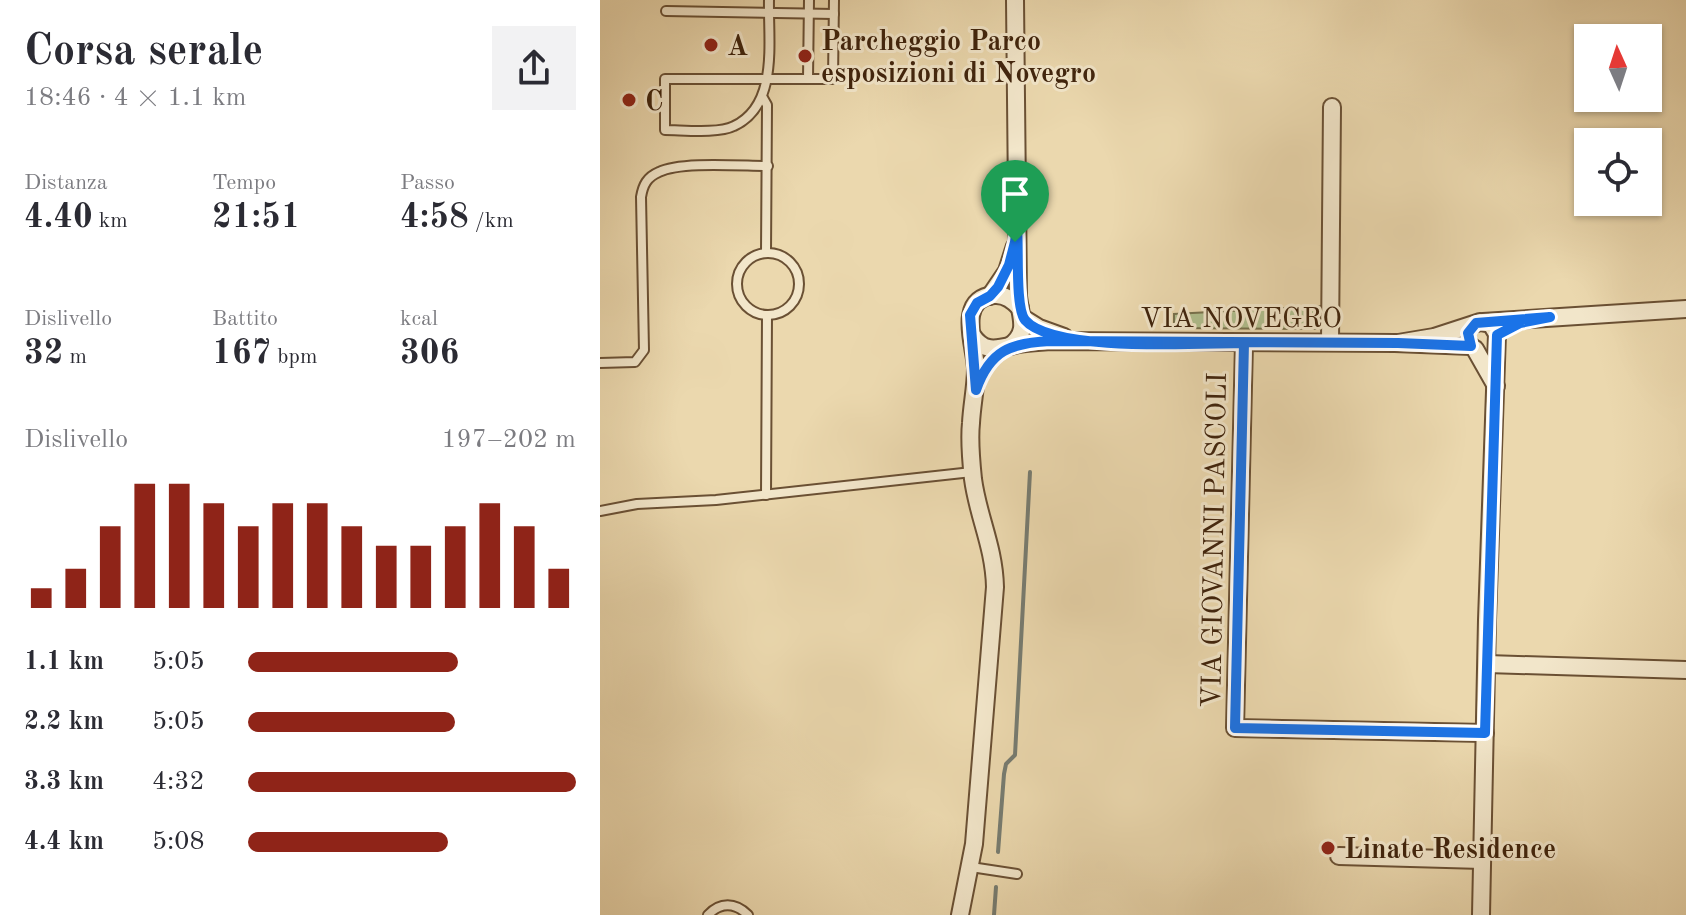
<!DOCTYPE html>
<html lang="it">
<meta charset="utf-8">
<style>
body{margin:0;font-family:"Old Standard TT",serif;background:#f2f2f3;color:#2b2b33;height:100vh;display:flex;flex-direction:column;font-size:30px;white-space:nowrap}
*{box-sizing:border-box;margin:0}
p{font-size:26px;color:#7c7c81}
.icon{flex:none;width:44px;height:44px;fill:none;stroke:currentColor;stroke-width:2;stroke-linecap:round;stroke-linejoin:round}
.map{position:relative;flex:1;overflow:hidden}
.sheet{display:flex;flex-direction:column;background:#fff;width:600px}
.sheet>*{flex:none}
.needle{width:52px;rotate:357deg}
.tools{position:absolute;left:974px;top:24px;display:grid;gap:16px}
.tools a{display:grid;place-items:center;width:88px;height:88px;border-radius:0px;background:#fff;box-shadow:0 2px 6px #0004;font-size:40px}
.pin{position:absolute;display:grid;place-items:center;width:68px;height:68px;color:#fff;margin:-82px -34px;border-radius:50% 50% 50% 0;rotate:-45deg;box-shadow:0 0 8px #0007}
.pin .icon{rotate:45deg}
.round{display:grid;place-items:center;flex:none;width:84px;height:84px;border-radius:0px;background:#f2f2f3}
.head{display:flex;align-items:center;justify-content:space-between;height:136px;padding:0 24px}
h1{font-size:44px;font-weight:800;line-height:60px}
.stats{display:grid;grid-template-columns:repeat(3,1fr);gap:12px;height:136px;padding:8px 24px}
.stats div{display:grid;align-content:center}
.stats b{font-size:34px;font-weight:800}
.stats small{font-size:22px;font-weight:400}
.stats p{font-size:22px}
.chart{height:224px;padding:16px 24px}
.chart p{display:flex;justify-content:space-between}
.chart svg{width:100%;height:144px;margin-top:8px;stroke:#8f2418;stroke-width:6}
ul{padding:0 24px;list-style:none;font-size:26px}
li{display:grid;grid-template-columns:128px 96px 1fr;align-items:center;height:60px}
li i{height:20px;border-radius:10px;background:#8f2418}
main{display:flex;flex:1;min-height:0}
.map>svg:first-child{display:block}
.green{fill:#b1c08f;stroke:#78724e;stroke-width:2}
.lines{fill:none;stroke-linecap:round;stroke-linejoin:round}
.stream{stroke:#777c71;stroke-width:4}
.lane-casing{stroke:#6a5034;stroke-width:12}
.street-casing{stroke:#6a5034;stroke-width:20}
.lane{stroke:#f2e6ca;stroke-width:8}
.street{stroke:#f2e6ca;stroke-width:16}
.route-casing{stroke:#fff;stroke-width:16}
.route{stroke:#1a73e8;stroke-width:10}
.poi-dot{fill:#8f2418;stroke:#f2e6ca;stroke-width:3}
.labels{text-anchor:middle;stroke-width:6;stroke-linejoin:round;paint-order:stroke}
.poi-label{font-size:28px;font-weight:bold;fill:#3f230c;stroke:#f2e6ca;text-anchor:start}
.street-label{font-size:28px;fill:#3f230c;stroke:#f2e6ca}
</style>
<main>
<section class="sheet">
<div class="head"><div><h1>Corsa serale</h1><p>18:46 · 4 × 1.1 km</p></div><a class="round"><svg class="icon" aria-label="share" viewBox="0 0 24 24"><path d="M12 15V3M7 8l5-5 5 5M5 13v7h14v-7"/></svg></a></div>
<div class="stats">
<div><p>Distanza</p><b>4.40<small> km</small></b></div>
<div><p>Tempo</p><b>21:51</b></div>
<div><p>Passo</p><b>4:58<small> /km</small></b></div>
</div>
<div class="stats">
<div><p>Dislivello</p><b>32<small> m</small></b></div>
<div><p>Battito</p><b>167<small> bpm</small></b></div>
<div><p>kcal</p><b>306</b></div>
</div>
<div class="chart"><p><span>Dislivello</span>197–202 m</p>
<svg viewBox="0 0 160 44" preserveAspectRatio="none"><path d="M5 44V38M15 44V32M25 44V19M35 44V6M45 44V6M55 44V12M65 44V19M75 44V12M85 44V12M95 44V19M105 44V25M115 44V25M125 44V19M135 44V12M145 44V19M155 44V32"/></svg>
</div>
<ul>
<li><b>1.1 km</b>5:05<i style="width:64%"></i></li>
<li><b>2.2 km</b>5:05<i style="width:63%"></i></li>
<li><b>3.3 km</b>4:32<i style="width:100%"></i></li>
<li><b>4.4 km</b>5:08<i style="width:61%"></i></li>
</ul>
</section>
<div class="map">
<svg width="1086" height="915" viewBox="0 0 1086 915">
<rect width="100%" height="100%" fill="#ebd8ae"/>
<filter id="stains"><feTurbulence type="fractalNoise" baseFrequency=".0025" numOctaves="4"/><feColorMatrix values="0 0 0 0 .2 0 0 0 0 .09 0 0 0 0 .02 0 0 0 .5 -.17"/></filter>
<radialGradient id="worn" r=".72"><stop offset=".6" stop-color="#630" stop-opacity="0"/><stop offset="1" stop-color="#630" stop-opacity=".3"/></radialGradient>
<path class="green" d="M 720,306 L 720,329 L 574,328 L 574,314 Z"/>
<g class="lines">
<g class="stream">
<path d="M 398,852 L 404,774 L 406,764 L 415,755 L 430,472"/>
<path d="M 394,915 L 396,887"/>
</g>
<defs>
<g id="lane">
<path d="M 169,0 C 168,41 179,105 134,126 C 118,134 83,130 65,130 L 65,79 L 208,79 L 209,0"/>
<path d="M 66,11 L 234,14"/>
<path d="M 208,79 L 233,79 L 234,0"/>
<path d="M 163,98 L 167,105 L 166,252"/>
<circle cx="168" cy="284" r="31"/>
<path d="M 0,363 L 35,362 L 44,350 L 41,197 C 43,185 47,177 59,172 C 80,161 142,166 168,166"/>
<path d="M 166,495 L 167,315"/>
<path d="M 0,511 L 37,504 L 116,500 L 372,472"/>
<path d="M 371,867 L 417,874"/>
<path d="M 108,915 C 120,902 135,902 148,915"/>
</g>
<g id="street">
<path d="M 390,296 L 407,271 L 415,246"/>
<path d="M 423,318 L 439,328 L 464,337"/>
<path d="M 883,322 L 1086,309"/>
<path d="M 372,335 C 385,355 399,348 419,344 C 430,342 441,342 452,341 L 795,343 L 871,346"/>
<path d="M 730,342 L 732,107"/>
<path d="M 644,343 L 635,728 L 885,733"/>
<path d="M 798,343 L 834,337 L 880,322 L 891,324 L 897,334 L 887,620 L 881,915"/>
<path d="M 410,346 C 430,331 420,317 418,296 L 415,0"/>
<path d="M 875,349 L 896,386"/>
<path d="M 887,664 L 1086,670"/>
<path d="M 739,856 L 882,860"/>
<path d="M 360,915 L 374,844 L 395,587 C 394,546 378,517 373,479 C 371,460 369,441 371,423 C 372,404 376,387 376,368 C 375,345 356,299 394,295 C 405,294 413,300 420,308"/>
</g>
</defs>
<use href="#lane" class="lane-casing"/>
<use href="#street" class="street-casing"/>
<use href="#lane" class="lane"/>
<use href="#street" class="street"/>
</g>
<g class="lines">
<defs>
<path id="route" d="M 415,242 L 409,265 L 398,287 L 390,296 L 377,303 L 370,315 L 376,390 C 390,350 411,343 450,341 L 798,343 L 871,346 L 868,333 L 876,323 L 950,317 L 920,323 L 897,335 L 885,733 L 635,728 L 644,343 C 600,343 453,353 425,320 C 415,307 419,248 417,228 L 415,242"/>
</defs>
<use href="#route" class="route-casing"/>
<use href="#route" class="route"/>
</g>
<g class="poi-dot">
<circle cx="111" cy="45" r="8"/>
<circle cx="205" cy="56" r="8"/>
<circle cx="29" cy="100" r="8"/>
<circle cx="728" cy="848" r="8"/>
</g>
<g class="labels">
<g class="poi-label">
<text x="221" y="50">Parcheggio Parco<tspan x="221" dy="32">esposizioni di Novegro</tspan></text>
<text x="127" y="55">A</text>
<text x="45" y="110">C</text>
<text x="744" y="858">Linate Residence</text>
</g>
<g class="street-label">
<text x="641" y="327">VIA NOVEGRO</text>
<text transform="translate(613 540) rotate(-89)" y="10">VIA GIOVANNI PASCOLI</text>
</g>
</g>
<rect width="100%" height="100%" filter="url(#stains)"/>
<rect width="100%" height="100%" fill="url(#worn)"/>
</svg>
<div class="tools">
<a><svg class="needle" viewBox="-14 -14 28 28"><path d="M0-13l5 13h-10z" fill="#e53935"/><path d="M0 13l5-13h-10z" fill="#7c7c81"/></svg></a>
<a><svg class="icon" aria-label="locate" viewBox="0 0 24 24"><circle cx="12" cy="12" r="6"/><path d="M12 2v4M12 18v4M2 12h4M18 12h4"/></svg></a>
</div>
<div class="pin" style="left:415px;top:242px;background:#1e9e55"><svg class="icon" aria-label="arrive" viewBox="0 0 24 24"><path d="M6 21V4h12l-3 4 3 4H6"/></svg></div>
</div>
</main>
